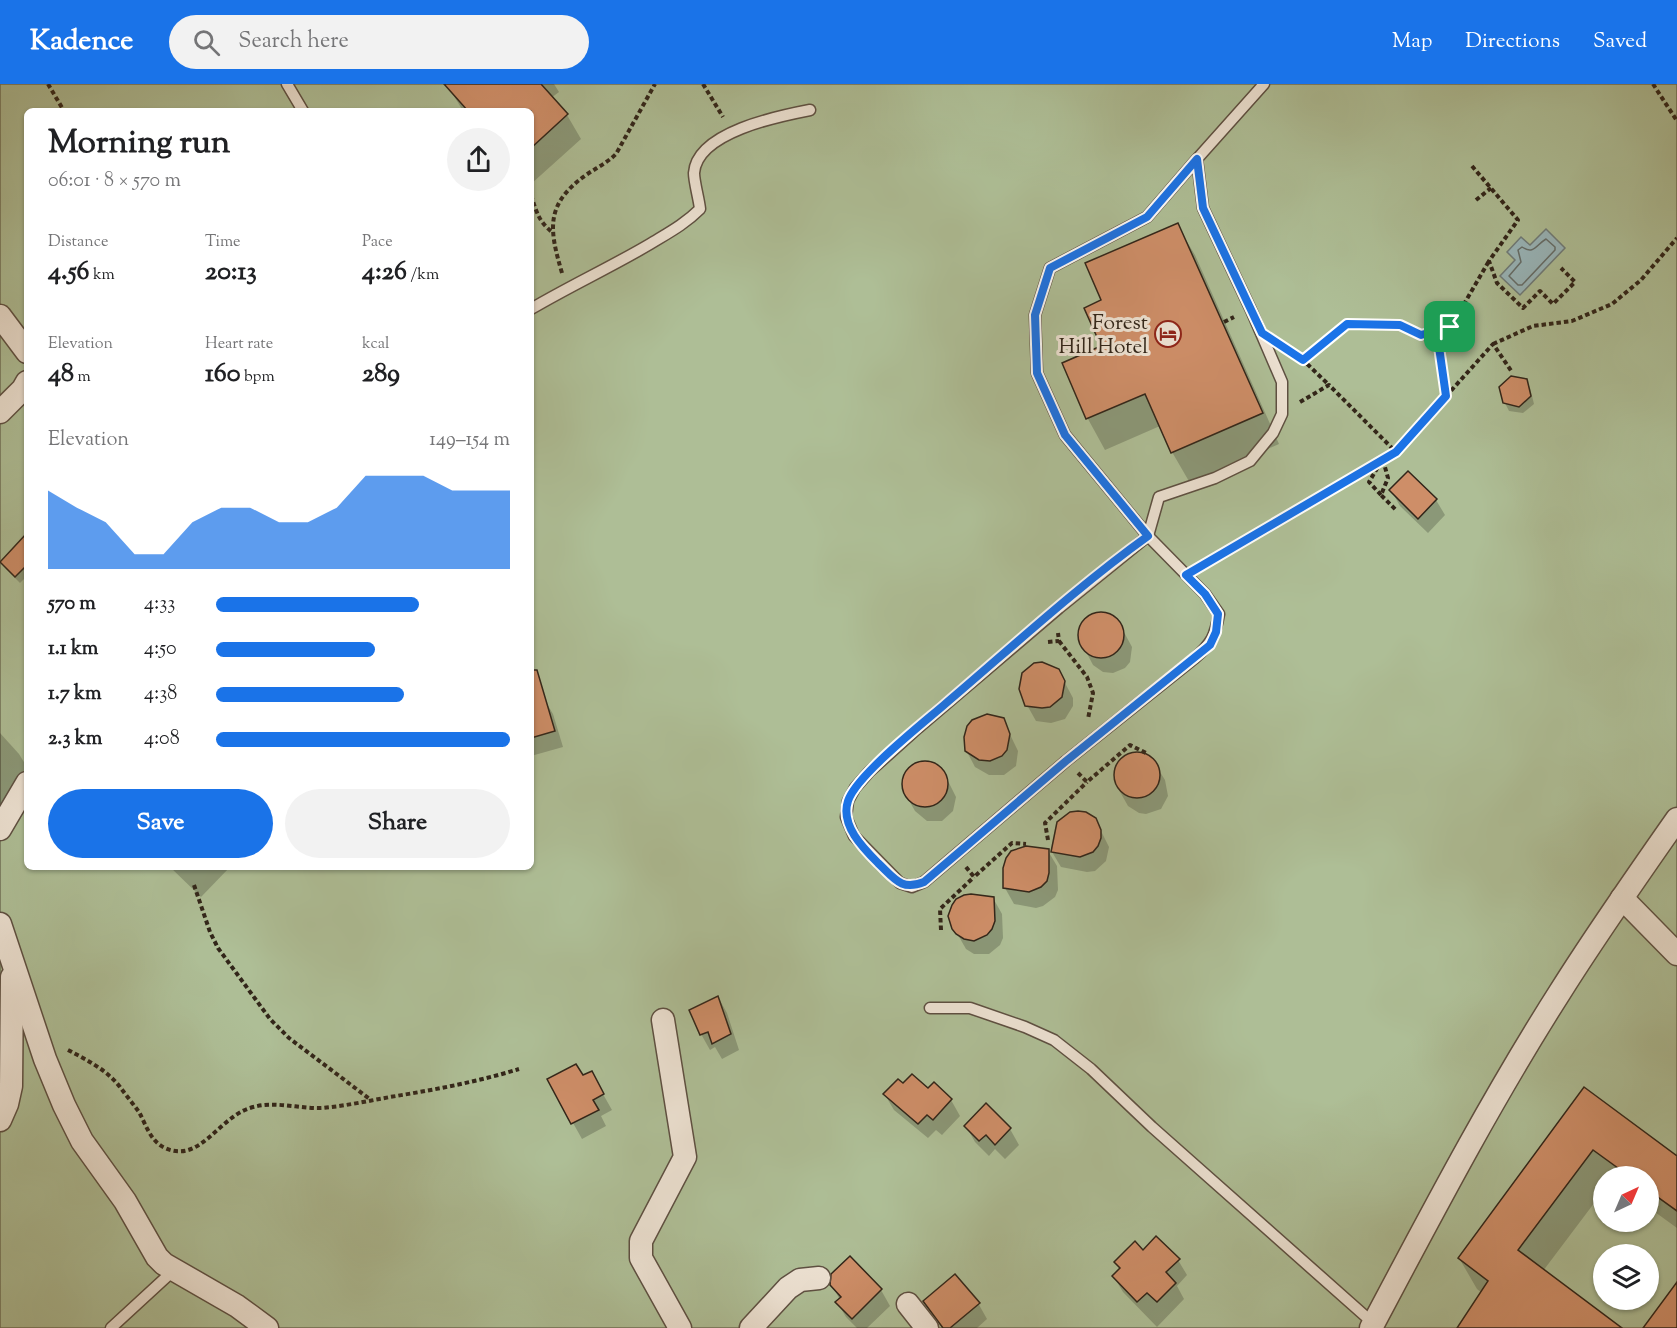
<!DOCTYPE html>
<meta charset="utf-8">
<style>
body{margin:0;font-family:"Sorts Mill Goudy",serif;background:#f2f2f2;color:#202124;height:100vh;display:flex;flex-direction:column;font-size:22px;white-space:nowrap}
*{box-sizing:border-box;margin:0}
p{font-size:20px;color:#757577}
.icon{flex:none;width:33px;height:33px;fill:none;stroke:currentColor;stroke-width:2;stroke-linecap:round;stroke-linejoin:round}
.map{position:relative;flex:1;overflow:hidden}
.details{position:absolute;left:24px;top:24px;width:510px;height:762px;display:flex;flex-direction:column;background:#fff;border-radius:9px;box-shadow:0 2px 4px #0004}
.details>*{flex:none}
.needle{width:39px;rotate:44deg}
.tools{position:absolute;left:1593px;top:1082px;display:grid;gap:12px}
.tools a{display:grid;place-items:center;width:66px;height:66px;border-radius:50%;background:#fff;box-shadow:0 2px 4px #0004;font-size:30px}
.pin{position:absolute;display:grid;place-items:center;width:51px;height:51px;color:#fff;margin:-26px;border-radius:12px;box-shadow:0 3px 9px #0006}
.round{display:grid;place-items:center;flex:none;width:63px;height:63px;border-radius:32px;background:#f2f2f2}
.overview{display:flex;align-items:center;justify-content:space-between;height:102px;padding:0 24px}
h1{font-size:33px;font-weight:700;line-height:45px}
.stats{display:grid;grid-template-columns:repeat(3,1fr);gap:9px;height:102px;padding:6px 24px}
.stats div{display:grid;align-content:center}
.stats b{font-size:26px;font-weight:700}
.stats small{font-size:16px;font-weight:400}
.stats p{font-size:16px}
.chart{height:168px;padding:12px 24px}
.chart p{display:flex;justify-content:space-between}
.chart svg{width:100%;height:108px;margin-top:6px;fill:#1a73e8;opacity:.7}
.action{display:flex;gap:12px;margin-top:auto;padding:12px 24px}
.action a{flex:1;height:69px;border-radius:36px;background:#1a73e8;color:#fff;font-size:24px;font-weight:700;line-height:69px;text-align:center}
.action a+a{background:#f2f2f2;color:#202124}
ul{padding:0 24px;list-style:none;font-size:20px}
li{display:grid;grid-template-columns:96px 72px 1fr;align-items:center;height:45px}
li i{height:15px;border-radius:8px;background:#1a73e8}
header{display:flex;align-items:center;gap:36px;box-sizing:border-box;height:84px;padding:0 30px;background:#1a73e8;color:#fff}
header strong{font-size:28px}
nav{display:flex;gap:33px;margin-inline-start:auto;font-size:21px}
.search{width:420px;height:54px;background:#f2f2f2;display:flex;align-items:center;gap:15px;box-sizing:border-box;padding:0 21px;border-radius:33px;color:#757577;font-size:22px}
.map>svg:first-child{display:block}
.green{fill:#aebe96;stroke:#707258;stroke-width:1.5;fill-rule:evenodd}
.water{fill:#99b6ba;stroke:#6f7c7a;stroke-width:1.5}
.shadow{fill:#0003}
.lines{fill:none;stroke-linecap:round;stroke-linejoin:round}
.shore{stroke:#656e6a;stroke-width:1.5}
.building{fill:#ce8e68;stroke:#312519;stroke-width:1.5}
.lane-casing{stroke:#5e5042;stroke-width:13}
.street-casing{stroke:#5e5042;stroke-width:25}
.path{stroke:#312519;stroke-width:4;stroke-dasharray:4.5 3;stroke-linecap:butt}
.lane{stroke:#ede2d3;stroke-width:10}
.street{stroke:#ede2d3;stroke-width:22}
.route-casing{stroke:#fff;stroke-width:12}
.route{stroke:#1a73e8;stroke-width:8}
.labels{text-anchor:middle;stroke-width:6;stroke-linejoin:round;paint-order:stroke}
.poi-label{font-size:21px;fill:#312519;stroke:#ede2d3;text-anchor:end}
</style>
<header>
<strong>Kadence</strong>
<div class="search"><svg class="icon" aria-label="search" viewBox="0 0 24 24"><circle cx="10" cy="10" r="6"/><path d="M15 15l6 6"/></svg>Search here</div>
<nav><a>Map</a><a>Directions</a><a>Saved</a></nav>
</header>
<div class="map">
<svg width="1677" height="1244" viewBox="0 0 1677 1244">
<rect width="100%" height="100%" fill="#e4d3bc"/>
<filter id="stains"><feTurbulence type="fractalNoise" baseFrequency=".00333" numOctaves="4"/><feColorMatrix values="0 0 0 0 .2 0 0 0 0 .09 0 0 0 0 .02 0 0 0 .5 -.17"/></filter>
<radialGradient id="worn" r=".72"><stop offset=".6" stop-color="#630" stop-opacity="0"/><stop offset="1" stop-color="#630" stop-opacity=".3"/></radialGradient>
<path class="green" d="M 0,0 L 1677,0 L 1677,1244 L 0,1244 ZM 27,27 L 531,27 L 531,783 L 27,783 ZM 1604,1092 L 1648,1092 L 1648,1137 L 1604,1137 ZM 1604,1170 L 1648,1170 L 1648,1215 L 1604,1215 Z"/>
<path class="water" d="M 1546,145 L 1565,164 L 1520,211 L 1500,192 L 1515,176 L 1507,168 L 1521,153 L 1530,161 Z"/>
<g class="shadow">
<path d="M 459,0 L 554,0 L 559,8 L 551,14 L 567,31 L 581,55 L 531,100 L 531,27 L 463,27 L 451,7 Z"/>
<path d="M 1177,141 L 1195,171 L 1279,360 L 1190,399 L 1172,368 L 1160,342 L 1105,366 L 1088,335 L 1064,280 L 1103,263 L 1103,217 Z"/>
<path d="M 1526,296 L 1530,304 L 1534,320 L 1523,329 L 1509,327 L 1505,319 Z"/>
<path d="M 1391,406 L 1436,416 L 1445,431 L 1428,449 L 1400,422 Z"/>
<path d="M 27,465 L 27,492 L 20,499 L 6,485 L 2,478 Z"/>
<path d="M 1101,529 L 1108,530 L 1119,539 L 1132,563 L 1130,578 L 1125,584 L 1113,589 L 1103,588 L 1093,581 L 1079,554 L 1079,547 L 1087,534 Z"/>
<path d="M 1058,586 L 1073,614 L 1073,622 L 1065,635 L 1051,639 L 1036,637 L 1027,621 L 1020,600 L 1023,590 Z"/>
<path d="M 544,615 L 553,630 L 563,663 L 531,672 L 531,619 Z"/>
<path d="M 1003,636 L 1018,667 L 1016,682 L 1004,691 L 989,691 L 975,683 L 966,666 Z"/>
<path d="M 0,649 L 19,670 L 27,683 L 27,699 L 0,724 Z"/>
<path d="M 1137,670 L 1144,671 L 1155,680 L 1165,696 L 1168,712 L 1161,725 L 1146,730 L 1139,729 L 1128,722 L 1119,706 L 1115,690 L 1118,680 L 1123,675 Z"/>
<path d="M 925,678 L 942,685 L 956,713 L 953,727 L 942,737 L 927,737 L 915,727 L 906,711 L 903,699 L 905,689 L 910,683 Z"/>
<path d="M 1095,735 L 1109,763 L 1106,777 L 1095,787 L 1087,788 L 1061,783 L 1052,768 Z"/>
<path d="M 1048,767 L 1057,782 L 1058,806 L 1055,813 L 1043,822 L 1036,824 L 1014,820 L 1005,804 Z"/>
<path d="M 170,783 L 230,783 L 201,813 Z"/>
<path d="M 993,814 L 1002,830 L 1003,854 L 1000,861 L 989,870 L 974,870 L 966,865 L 950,837 Z"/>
<path d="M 718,913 L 727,929 L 739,966 L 722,975 L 715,963 L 710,966 L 701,950 Z"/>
<path d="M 591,989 L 612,1026 L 601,1032 L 606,1042 L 582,1055 L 549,996 L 582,993 Z"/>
<path d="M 903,1002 L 928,1006 L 951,1016 L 960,1032 L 942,1051 L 936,1046 L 928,1054 L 894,1026 L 885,1011 Z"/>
<path d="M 1584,1005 L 1674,1072 L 1677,1069 L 1677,1144 L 1648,1123 L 1648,1092 L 1604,1092 L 1604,1106 L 1543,1187 L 1620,1244 L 1459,1244 L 1482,1209 L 1477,1205 L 1459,1174 Z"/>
<path d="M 966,1042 L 1010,1045 L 1019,1061 L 1005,1075 L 995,1065 L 989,1072 L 975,1058 Z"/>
<path d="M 1143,1168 L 1178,1176 L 1187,1191 L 1177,1202 L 1184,1215 L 1157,1243 L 1123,1208 L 1114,1193 L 1120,1186 L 1116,1178 Z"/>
<path d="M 850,1174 L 881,1206 L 890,1222 L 867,1244 L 857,1244 L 846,1233 L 837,1218 L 840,1216 L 832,1201 Z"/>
<path d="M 925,1217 L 978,1219 L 987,1235 L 977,1244 L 942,1244 Z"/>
</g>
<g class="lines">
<path class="shore" d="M 1546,155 L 1555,163 L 1555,166 L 1522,201 L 1518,201 L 1509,192 L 1521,178 L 1518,166 L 1522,163 C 1534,171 1536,161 1546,155 Z"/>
</g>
<g class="building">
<path d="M 444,0 L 541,0 L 568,30 L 531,64 L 531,27 L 468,27 Z"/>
<path d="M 1178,139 L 1263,329 L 1171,369 L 1145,310 L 1086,335 L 1062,279 L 1101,262 L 1084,224 L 1101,216 L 1085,179 Z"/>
<path d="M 1511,292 L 1527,295 L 1531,312 L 1519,323 L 1503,319 L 1499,303 Z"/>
<path d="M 1408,387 L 1437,415 L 1418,435 L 1389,406 Z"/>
<path d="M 27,449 L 27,481 L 15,493 L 0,478 Z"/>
<circle cx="1101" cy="551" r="23"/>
<path d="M 1042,578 L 1059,585 L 1065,597 L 1062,613 L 1050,623 L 1042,624 L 1025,622 L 1019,605 L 1022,589 L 1034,579 Z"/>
<path d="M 531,586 L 537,586 L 555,647 L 531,654 Z"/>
<path d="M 987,630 L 1004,634 L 1010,650 L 1007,666 L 1002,672 L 990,677 L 979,676 L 965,667 L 964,653 L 967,642 L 972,636 Z"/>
<circle cx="1137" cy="691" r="23"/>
<circle cx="925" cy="700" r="23"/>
<path d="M 1078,727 L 1086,728 L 1096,734 L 1101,746 L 1101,754 L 1098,762 L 1093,768 L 1080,773 L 1051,768 L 1057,738 L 1070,728 Z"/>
<path d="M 1026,762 L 1049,765 L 1049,789 L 1047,797 L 1041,803 L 1029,808 L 1003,804 L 1003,784 L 1006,774 L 1011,767 Z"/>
<path d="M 971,810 L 994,813 L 995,837 L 992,845 L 987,851 L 974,857 L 964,855 L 956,850 L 952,845 L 948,832 L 952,821 L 956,815 L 964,811 Z"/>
<path d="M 718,912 L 731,950 L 712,960 L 708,948 L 700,951 L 689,926 Z"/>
<path d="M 576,980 L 583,991 L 592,987 L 604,1010 L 593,1016 L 599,1026 L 571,1040 L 547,995 Z"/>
<path d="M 912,990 L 928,1004 L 934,998 L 952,1015 L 933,1036 L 927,1031 L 918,1040 L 883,1010 L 898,995 L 903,999 Z"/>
<path d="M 1584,1003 L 1677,1072 L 1677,1127 L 1648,1106 L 1648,1092 L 1629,1092 L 1593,1066 L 1518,1166 L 1622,1244 L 1457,1244 L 1488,1197 L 1458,1174 Z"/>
<path d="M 986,1019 L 1011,1044 L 995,1061 L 986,1051 L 979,1057 L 964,1042 Z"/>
<path d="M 1156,1152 L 1180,1175 L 1166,1188 L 1176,1199 L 1157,1218 L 1147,1209 L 1137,1218 L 1112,1192 L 1120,1184 L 1114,1178 L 1135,1157 L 1143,1166 Z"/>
<path d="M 850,1172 L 882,1205 L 852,1235 L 835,1218 L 841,1213 L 830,1201 L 831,1190 Z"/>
<path d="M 955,1190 L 980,1219 L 950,1244 L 943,1244 L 923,1217 Z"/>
<path d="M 1677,1198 L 1677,1244 L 1643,1244 Z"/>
</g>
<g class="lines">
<defs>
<g id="lane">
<path d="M 287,0 L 303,27"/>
<path d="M 1197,75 L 1147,133 L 1050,184 L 1035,231 L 1037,289 L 1065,351 L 1148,452 L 1205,510 L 1219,530 C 1215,552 1212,559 1195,574 L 1066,677 L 924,798 L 912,803 L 900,799 L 854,752 L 846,733 L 848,717 L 855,704 L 869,688 L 918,644 L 1059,524 L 1148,452 L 1159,413 L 1215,394 L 1250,377 L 1273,349 L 1282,330 L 1282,298 L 1251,226 L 1203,124 L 1197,75 L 1264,0"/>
<path d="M 531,225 C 570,202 611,183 650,160 C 668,149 685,140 700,125 C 699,115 694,98 694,89 C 697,48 779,32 810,26"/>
<path d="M 930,924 L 970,924 L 1025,943 L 1054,956 L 1091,985 L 1152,1043 L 1373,1239"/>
<path d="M 111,1244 L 174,1186"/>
</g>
<g id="street">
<path d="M 0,232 L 27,268"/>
<path d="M 0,328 L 23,305 L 27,298"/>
<path d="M 0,745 L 27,699"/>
<path d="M 1622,814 L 1677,870"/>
<path d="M 0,840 L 45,975 L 64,1021 L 82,1057 L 125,1117 L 157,1173 L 164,1180 L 237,1222 L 267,1244"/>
<path d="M 663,936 L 685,1073 L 641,1157 L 641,1174 L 680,1244"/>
<path d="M 0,1036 L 7,1020 L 11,1002 L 12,893"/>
<path d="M 908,1220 L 927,1244"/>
<path d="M 751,1244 L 788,1204 L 800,1196 L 819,1194"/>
<path d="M 1371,1244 C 1431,1131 1491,1016 1560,908 C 1597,849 1637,792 1677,735"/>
</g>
</defs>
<use href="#lane" class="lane-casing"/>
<use href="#street" class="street-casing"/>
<g class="path">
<path d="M 48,0 L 64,27"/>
<path d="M 703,0 L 723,33"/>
<path d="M 1653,0 L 1677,37"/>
<path d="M 1472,82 L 1518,136 L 1489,177 L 1497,199 L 1523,224 L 1540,207 L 1553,220 L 1575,198 L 1561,184"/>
<path d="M 531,111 C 536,126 538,137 552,148"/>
<path d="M 1476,116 L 1491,104"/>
<path d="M 562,189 C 549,145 545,120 586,91 C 596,84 607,79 616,70 L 655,0"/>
<path d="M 1224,238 L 1234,233"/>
<path d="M 1422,251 L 1449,244"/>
<path d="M 1493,260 L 1533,242 L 1572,237 L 1612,220 L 1641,196 L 1677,154"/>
<path d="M 1289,267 L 1303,276 L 1329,301"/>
<path d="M 1303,276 L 1347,240 L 1400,241 L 1439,263"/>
<path d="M 1446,311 L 1439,263 L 1489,177"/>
<path d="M 1300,318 L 1329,301 L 1396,368"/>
<path d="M 1383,376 L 1388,394 L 1381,411 L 1396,426"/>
<path d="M 1381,411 L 1369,398 L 1382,376"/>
<path d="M 1202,482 L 1396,368 L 1493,260 L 1512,288"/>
<path d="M 1059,557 L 1087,593 L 1093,609 L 1088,635"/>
<path d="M 1048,558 L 1059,557 L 1058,549"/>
<path d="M 1078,689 L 1087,698 L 1130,661 L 1148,670"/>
<path d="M 1048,756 L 1045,739 L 1087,698"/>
<path d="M 966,783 L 974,793 L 1012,759 L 1026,760"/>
<path d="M 194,801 L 210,848 L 218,864 L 270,935 L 289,954 L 371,1016"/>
<path d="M 941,846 L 940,825 L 974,793"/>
<path d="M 68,966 C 87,976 107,986 120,1003 C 126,1011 133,1020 139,1028 C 146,1041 151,1058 165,1064 C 200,1080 218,1034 250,1024 C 274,1016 298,1025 322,1024 C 345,1022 368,1017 390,1013 C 433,1006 477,998 519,985"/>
</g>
<use href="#lane" class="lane"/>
<use href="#street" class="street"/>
</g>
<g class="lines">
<defs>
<path id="route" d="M 1197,75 L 1203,124 L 1262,249 L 1303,276 L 1347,240 L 1400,241 L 1421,251 L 1450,243 L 1439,263 L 1446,312 L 1396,368 L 1186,491 L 1205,510 L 1218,530 L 1216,548 L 1210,561 L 1066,677 L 924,798 C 901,807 895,795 878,779 C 863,764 840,741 848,717 C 856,692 922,640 944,621 C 1010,565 1077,503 1148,452 L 1065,351 L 1037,289 L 1035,231 L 1050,184 L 1147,133 Z"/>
</defs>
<use href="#route" class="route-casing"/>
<use href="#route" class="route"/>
</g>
<defs>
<symbol id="hotel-ring" viewBox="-11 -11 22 22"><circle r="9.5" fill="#ede2d3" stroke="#8f2418" stroke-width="1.5"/><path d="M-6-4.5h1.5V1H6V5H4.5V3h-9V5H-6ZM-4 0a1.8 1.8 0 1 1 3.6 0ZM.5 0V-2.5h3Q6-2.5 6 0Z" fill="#8f2418"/></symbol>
</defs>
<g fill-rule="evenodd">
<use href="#hotel-ring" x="1153" y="235" width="30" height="30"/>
</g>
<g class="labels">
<g class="poi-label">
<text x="1148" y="245">Forest<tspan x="1148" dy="24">Hill Hotel</tspan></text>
</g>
</g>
<rect width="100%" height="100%" filter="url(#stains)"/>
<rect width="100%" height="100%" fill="url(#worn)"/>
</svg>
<div class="tools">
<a><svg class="needle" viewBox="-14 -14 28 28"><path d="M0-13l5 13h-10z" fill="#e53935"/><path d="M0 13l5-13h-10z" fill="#757577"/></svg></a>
<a><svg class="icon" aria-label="layers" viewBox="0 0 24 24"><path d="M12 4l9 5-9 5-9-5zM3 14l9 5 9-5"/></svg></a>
</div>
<div class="pin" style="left:1450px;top:243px;background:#1e9e55"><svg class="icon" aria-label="arrive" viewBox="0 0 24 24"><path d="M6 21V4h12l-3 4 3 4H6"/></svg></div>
<section class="details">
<div class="overview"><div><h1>Morning run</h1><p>06:01 · 8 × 570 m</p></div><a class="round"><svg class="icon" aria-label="share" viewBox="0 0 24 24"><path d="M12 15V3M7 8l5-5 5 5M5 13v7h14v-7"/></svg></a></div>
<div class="stats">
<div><p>Distance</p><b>4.56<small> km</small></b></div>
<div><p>Time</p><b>20:13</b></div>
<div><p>Pace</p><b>4:26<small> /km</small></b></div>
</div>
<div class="stats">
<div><p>Elevation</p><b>48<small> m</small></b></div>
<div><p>Heart rate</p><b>160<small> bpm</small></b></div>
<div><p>kcal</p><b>289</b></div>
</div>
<div class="chart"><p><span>Elevation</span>149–154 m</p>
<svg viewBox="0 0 160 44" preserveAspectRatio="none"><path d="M0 44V12L10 19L20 25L30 38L40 38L50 25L60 19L70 19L80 25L90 25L100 19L110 6L120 6L130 6L140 12L150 12L160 12V44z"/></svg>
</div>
<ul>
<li><b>570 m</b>4:33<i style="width:69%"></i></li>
<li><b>1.1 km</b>4:50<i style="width:54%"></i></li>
<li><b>1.7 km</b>4:38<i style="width:64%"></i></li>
<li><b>2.3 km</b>4:08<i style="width:100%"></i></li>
</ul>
<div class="action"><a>Save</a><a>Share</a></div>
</section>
</div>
